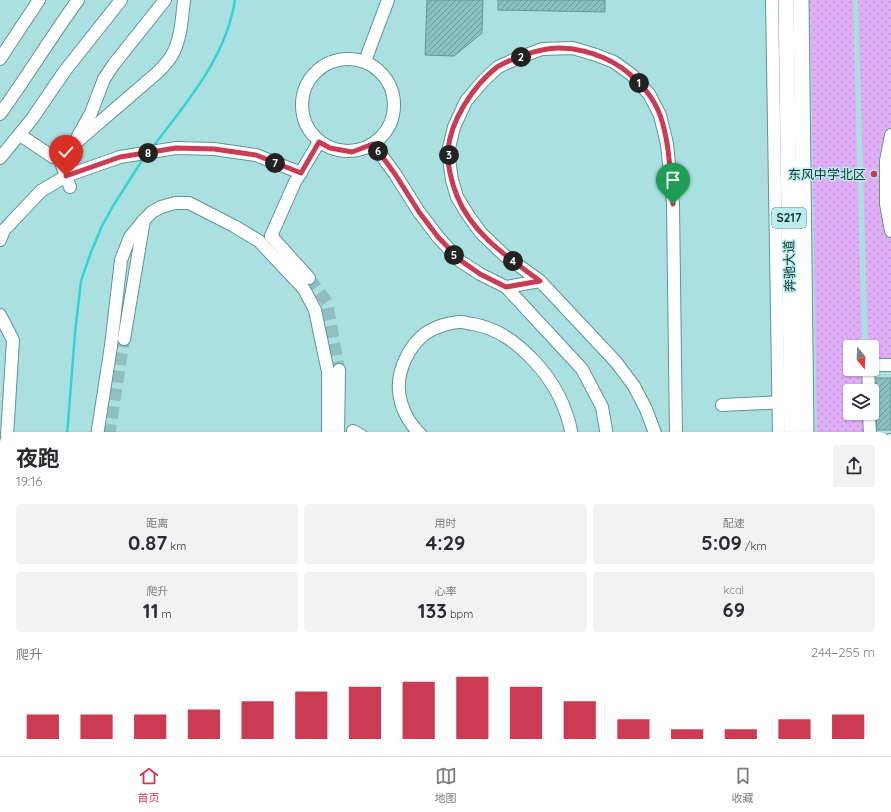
<!DOCTYPE html>
<html lang="zh">
<meta charset="utf-8">
<style>
body{margin:0;font-family:Quicksand,"Noto Sans SC",sans-serif;background:#f2f2f3;color:#2b2b33;height:100vh;display:flex;flex-direction:column;font-size:15px;white-space:nowrap}
*{box-sizing:border-box;margin:0}
p{font-size:13px;color:#7c7c81}
.icon{flex:none;width:22px;height:22px;fill:none;stroke:currentColor;stroke-width:2;stroke-linecap:round;stroke-linejoin:round}
.map{position:relative;flex:1;overflow:hidden}
.details{position:absolute;left:0px;top:432px;width:891px;height:324px;display:flex;flex-direction:column;background:#fff;border-radius:12px 12px 0 0;box-shadow:0 1px 3px #0004}
.details>*{flex:none}
.needle{width:26px;rotate:162deg}
.fabs{position:absolute;left:843px;top:340px;display:grid;gap:8px}
.fabs a{display:grid;place-items:center;width:36px;height:36px;border-radius:4px;background:#fff;box-shadow:0 1px 3px #0004;font-size:20px}
.pin{position:absolute;display:grid;place-items:center;width:34px;height:34px;color:#fff;margin:-41px -17px;border-radius:50% 50% 50% 0;rotate:-45deg;box-shadow:0 0 4px #0007}
.pin .icon{rotate:45deg}
.km{position:absolute;width:20px;height:20px;margin:-10px;border-radius:50%;background:#222;color:#fff;font-size:11px;line-height:20px;text-align:center}
.round{display:grid;place-items:center;flex:none;width:42px;height:42px;border-radius:4px;background:#f2f2f3}
.overview{display:flex;align-items:center;justify-content:space-between;height:68px;padding:0 16px}
h1{font-size:22px;font-weight:700;line-height:30px}
.stats{display:grid;grid-template-columns:repeat(3,1fr);gap:6px;height:68px;padding:4px 16px}
.stats div{display:grid;align-content:center;border-radius:4px;background:#f2f2f3;text-align:center}
.stats b{font-size:20px;font-weight:700}
.stats small{font-size:11px;font-weight:400}
.stats p{font-size:11px}
.chart{height:112px;padding:8px 16px}
.chart p{display:flex;justify-content:space-between}
.chart svg{width:100%;height:72px;margin-top:4px;stroke:#cc3b54;stroke-width:6}
.dock{display:flex;justify-content:space-around;align-items:center;height:56px;border-top:1px solid #e1e1e2;background:#fff;font-size:11px;color:#7c7c81}
.dock a{display:grid;justify-items:center;gap:2px}
.dock .active{color:#cc3b54}
.map>svg:first-child{display:block}
.grass{fill:url(#grass-dots)}
.lines{fill:none;stroke-linecap:round;stroke-linejoin:round}
.stream{stroke:#34d4d5;stroke-width:2.5}
.building{fill:url(#building-hatch);stroke:#649898}
.minor-tunnel{stroke:#8fbfbe;stroke-width:12;stroke-dasharray:12 6;stroke-linecap:butt}
.minor-casing{stroke:#619594;stroke-width:14}
.major-casing{stroke:#619594;stroke-width:17}
.minor{stroke:#fff;stroke-width:12}
.major{stroke:#fff;stroke-width:15}
.route-casing{stroke:#fff;stroke-width:8}
.route{stroke:#cc3b54;stroke-width:5}
.poi-dot{fill:#cc3b54;stroke:#b7eded;stroke-width:1.5}
.labels{text-anchor:middle;stroke-width:3;stroke-linejoin:round;paint-order:stroke}
.shield{fill:#b7eded;stroke:#4f6f6e;stroke-width:1}
.shield-label{font-size:12px;font-weight:bold;fill:#233938}
.poi-label{font-size:13px;fill:#233938;stroke:#b7eded;text-anchor:end}
.street-label{font-size:13px;fill:#233938;stroke:#b7eded}
</style>
<div class="map">
<svg width="891" height="756" viewBox="0 0 891 756">
<defs>
<pattern id="grass-dots" width="8" height="8" patternUnits="userSpaceOnUse"><rect width="8" height="8" fill="#e0aef7"/><path d="M2 2h.1M6 6h.1" fill="none" stroke="#c096d4" stroke-width="1.8" stroke-linecap="round"/></pattern>
<pattern id="building-hatch" width="6" height="6" patternUnits="userSpaceOnUse"><rect width="6" height="6" fill="#8bc0c0"/><path d="M-1 1l2-2M0 6l6-6M5 7l2-2" fill="none" stroke="#719d9d"/></pattern>
</defs>
<rect width="100%" height="100%" fill="#aae0df"/>
<g class="grass">
<path d="M 810,0 L 853,0 L 862,347 L 850,347 L 850,369 L 868,369 L 869,391 L 850,391 L 850,413 L 869,413 L 870,436 L 817,436 Z"/>
<path d="M 858,0 L 891,0 L 891,365 L 872,365 L 872,347 L 868,347 Z"/>
<rect x="887" y="465" width="4" height="27"/>
<rect x="887" y="512" width="4" height="54"/>
<path d="M 887,583 L 891,583 L 891,756 L 810,756 L 810,752 L 887,752 Z"/>
</g>
<g class="lines">
<g class="stream">
<path d="M 152,148 C 186,103 226,58 235,0"/>
<path d="M 67,436 L 75,333 L 81,281 L 91,252 L 102,226 L 113,206 L 141,162"/>
<path d="M 0,708 L 4,700"/>
</g>
</g>
<g class="building">
<path d="M 427,0 L 483,0 L 482,33 L 454,56 L 425,55 Z"/>
<path d="M 498,0 L 605,0 L 605,12 L 498,10 Z"/>
<path d="M 876,378 L 891,378 L 891,430 L 877,430 L 876,412 L 875,409 L 872,406 L 872,398 L 875,395 L 876,391 Z"/>
</g>
<g class="lines">
<g class="minor-tunnel">
<path d="M 309,278 L 327,302 L 339,370"/>
<path d="M 109,436 L 124,339"/>
</g>
<defs>
<g id="minor">
<path d="M 772,0 L 779,436"/>
<circle cx="348" cy="105" r="46"/>
<path d="M 0,59 L 39,0"/>
<path d="M 365,61 L 388,0"/>
<path d="M 0,114 C 27,77 51,37 78,0"/>
<path d="M 20,135 L 53,157 L 59,157 L 64,153 L 158,72 C 163,67 168,62 172,55 C 181,40 182,17 184,0"/>
<path d="M 891,135 L 886,161 L 886,204 L 891,231"/>
<path d="M 78,136 L 91,113 L 104,79 L 114,64 L 165,0"/>
<path d="M 373,144 L 395,174 L 419,212 L 438,237 L 460,261 L 480,274 L 506,287 L 540,281"/>
<path d="M 59,157 L 70,187"/>
<path d="M 0,158 L 32,119 L 64,72 L 121,0"/>
<path d="M 0,240 L 4,230 L 41,191 L 66,176 L 120,157 L 176,148 L 214,149 L 256,155 L 301,173"/>
<path d="M 309,278 L 271,236 L 295,182 L 319,142"/>
<path d="M 506,287 L 582,369 L 602,407 L 607,436"/>
<path d="M 0,315 L 13,340 L 7,436"/>
<path d="M 124,339 L 144,220 L 152,212 L 161,207 L 175,203 L 189,203 L 234,226 L 259,241 L 304,289 L 315,310 L 328,372 L 328,436"/>
<path d="M 872,365 L 891,365"/>
<path d="M 868,369 L 869,391"/>
<path d="M 722,405 L 786,402"/>
<path d="M 869,413 L 870,436"/>
<path d="M 353,431 L 362,436"/>
<path d="M 97,436 L 111,346 L 121,260 L 130,237 L 144,220"/>
<path d="M 338,436 L 339,370"/>
<path d="M 422,436 C 409,423 401,410 399,391 C 397,371 409,345 426,333 C 435,327 450,322 461,322 C 465,322 469,324 473,324 C 499,329 516,342 534,361 C 554,382 567,407 572,436"/>
<path d="M 656,436 L 646,409 L 634,386 L 616,362 L 540,281 L 504,255 L 481,233 L 468,215 L 457,197 L 452,180 L 448,152 L 454,127 L 466,101 L 483,81 L 498,67 L 518,58 L 542,49 L 573,48 L 596,55 L 614,62 L 632,75 L 649,94 L 660,115 L 667,144 L 673,204 L 676,436"/>
<path d="M 887,441 L 891,440"/>
<path d="M 0,503 L 3,496 L 4,477"/>
<path d="M 887,512 L 891,512"/>
<path d="M 887,583 L 891,583"/>
<path d="M 887,665 L 891,659"/>
<path d="M 887,709 L 888,756"/>
<path d="M 59,752 L 60,756"/>
<path d="M 240,752 L 240,756"/>
<path d="M 307,752 L 309,756"/>
<path d="M 417,752 L 421,756"/>
<path d="M 506,752 L 506,756"/>
<path d="M 578,752 L 578,756"/>
<path d="M 602,752 L 602,756"/>
<path d="M 666,752 L 666,756"/>
<path d="M 680,752 L 680,756"/>
<path d="M 782,752 L 782,756"/>
<path d="M 218,756 L 229,752"/>
</g>
<g id="major">
<path d="M 786,0 L 792,436"/>
<path d="M 801,0 L 806,436"/>
<path d="M 810,752 L 810,756"/>
<path d="M 793,756 L 793,752"/>
</g>
</defs>
<use href="#minor" class="minor-casing"/>
<use href="#major" class="major-casing"/>
<use href="#minor" class="minor"/>
<use href="#major" class="major"/>
</g>
<g class="lines">
<defs>
<path id="route" d="M 66,176 L 120,157 L 176,148 L 214,149 L 256,155 L 301,173 L 319,142 L 330,148 L 352,152 L 373,144 L 395,174 L 419,212 L 438,237 L 460,260 L 480,274 L 506,287 L 540,281 C 509,258 472,234 457,196 C 452,184 447,164 448,151 C 450,121 473,86 497,67 C 505,62 516,58 525,55 C 530,53 536,51 542,50 C 569,44 600,53 622,68 C 638,80 653,96 660,115 C 670,143 670,175 673,204"/>
</defs>
<use href="#route" class="route-casing"/>
<use href="#route" class="route"/>
</g>
<circle class="poi-dot" cx="874" cy="174" r="4"/>
<g class="labels">
<rect class="shield" x="772" y="208" width="34" height="20" rx="3"/>
<g class="shield-label">
<text x="789" y="222">S217</text>
</g>
<g class="poi-label">
<text x="866" y="179">东风中学北区</text>
</g>
<g class="street-label">
<text transform="translate(789 266) rotate(-91)" y="5">奔驰大道</text>
</g>
</g>
</svg>
<div class="fabs">
<a><svg class="needle" viewBox="-14 -14 28 28"><path d="M0-13l5 13h-10z" fill="#e53935"/><path d="M0 13l5-13h-10z" fill="#7c7c81"/></svg></a>
<a><svg class="icon" aria-label="layers" viewBox="0 0 24 24"><path d="M12 4l9 5-9 5-9-5zM3 14l9 5 9-5"/></svg></a>
</div>
<div class="pin" style="left:673px;top:204px;background:#1e9e55"><svg class="icon" aria-label="arrive" viewBox="0 0 24 24"><path d="M6 21V4h12l-3 4 3 4H6"/></svg></div>
<div class="pin" style="left:66px;top:176px;background:#d93025"><svg class="icon" aria-label="check" viewBox="0 0 24 24"><path d="M5 12l5 5 9-10"/></svg></div>
<b class="km" style="left:639px;top:83px">1</b>
<b class="km" style="left:521px;top:57px">2</b>
<b class="km" style="left:449px;top:155px">3</b>
<b class="km" style="left:513px;top:261px">4</b>
<b class="km" style="left:454px;top:255px">5</b>
<b class="km" style="left:378px;top:151px">6</b>
<b class="km" style="left:275px;top:163px">7</b>
<b class="km" style="left:148px;top:153px">8</b>
<section class="details">
<div class="overview"><div><h1>夜跑</h1><p>19:16</p></div><a class="round"><svg class="icon" aria-label="share" viewBox="0 0 24 24"><path d="M12 15V3M7 8l5-5 5 5M5 13v7h14v-7"/></svg></a></div>
<div class="stats">
<div><p>距离</p><b>0.87<small> km</small></b></div>
<div><p>用时</p><b>4:29</b></div>
<div><p>配速</p><b>5:09<small> /km</small></b></div>
</div>
<div class="stats">
<div><p>爬升</p><b>11<small> m</small></b></div>
<div><p>心率</p><b>133<small> bpm</small></b></div>
<div><p>kcal</p><b>69</b></div>
</div>
<div class="chart"><p><span>爬升</span>244–255 m</p>
<svg viewBox="0 0 160 44" preserveAspectRatio="none"><path d="M5 44V29M15 44V29M25 44V29M35 44V26M45 44V21M55 44V15M65 44V12M75 44V9M85 44V6M95 44V12M105 44V21M115 44V32M125 44V38M135 44V38M145 44V32M155 44V29"/></svg>
</div>
</section>
</div>
<nav class="dock">
<a class="active"><svg class="icon" aria-label="home" viewBox="0 0 24 24"><path d="M3 11l9-7 9 7M6 9v11h12V9"/></svg>首页</a>
<a><svg class="icon" aria-label="map" viewBox="0 0 24 24"><path d="M3 6l6-2 6 2 6-2v14l-6 2-6-2-6 2zM9 4v14M15 6v14"/></svg>地图</a>
<a><svg class="icon" aria-label="saved" viewBox="0 0 24 24"><path d="M7 4h10v16l-5-4-5 4z"/></svg>收藏</a>
</nav>
